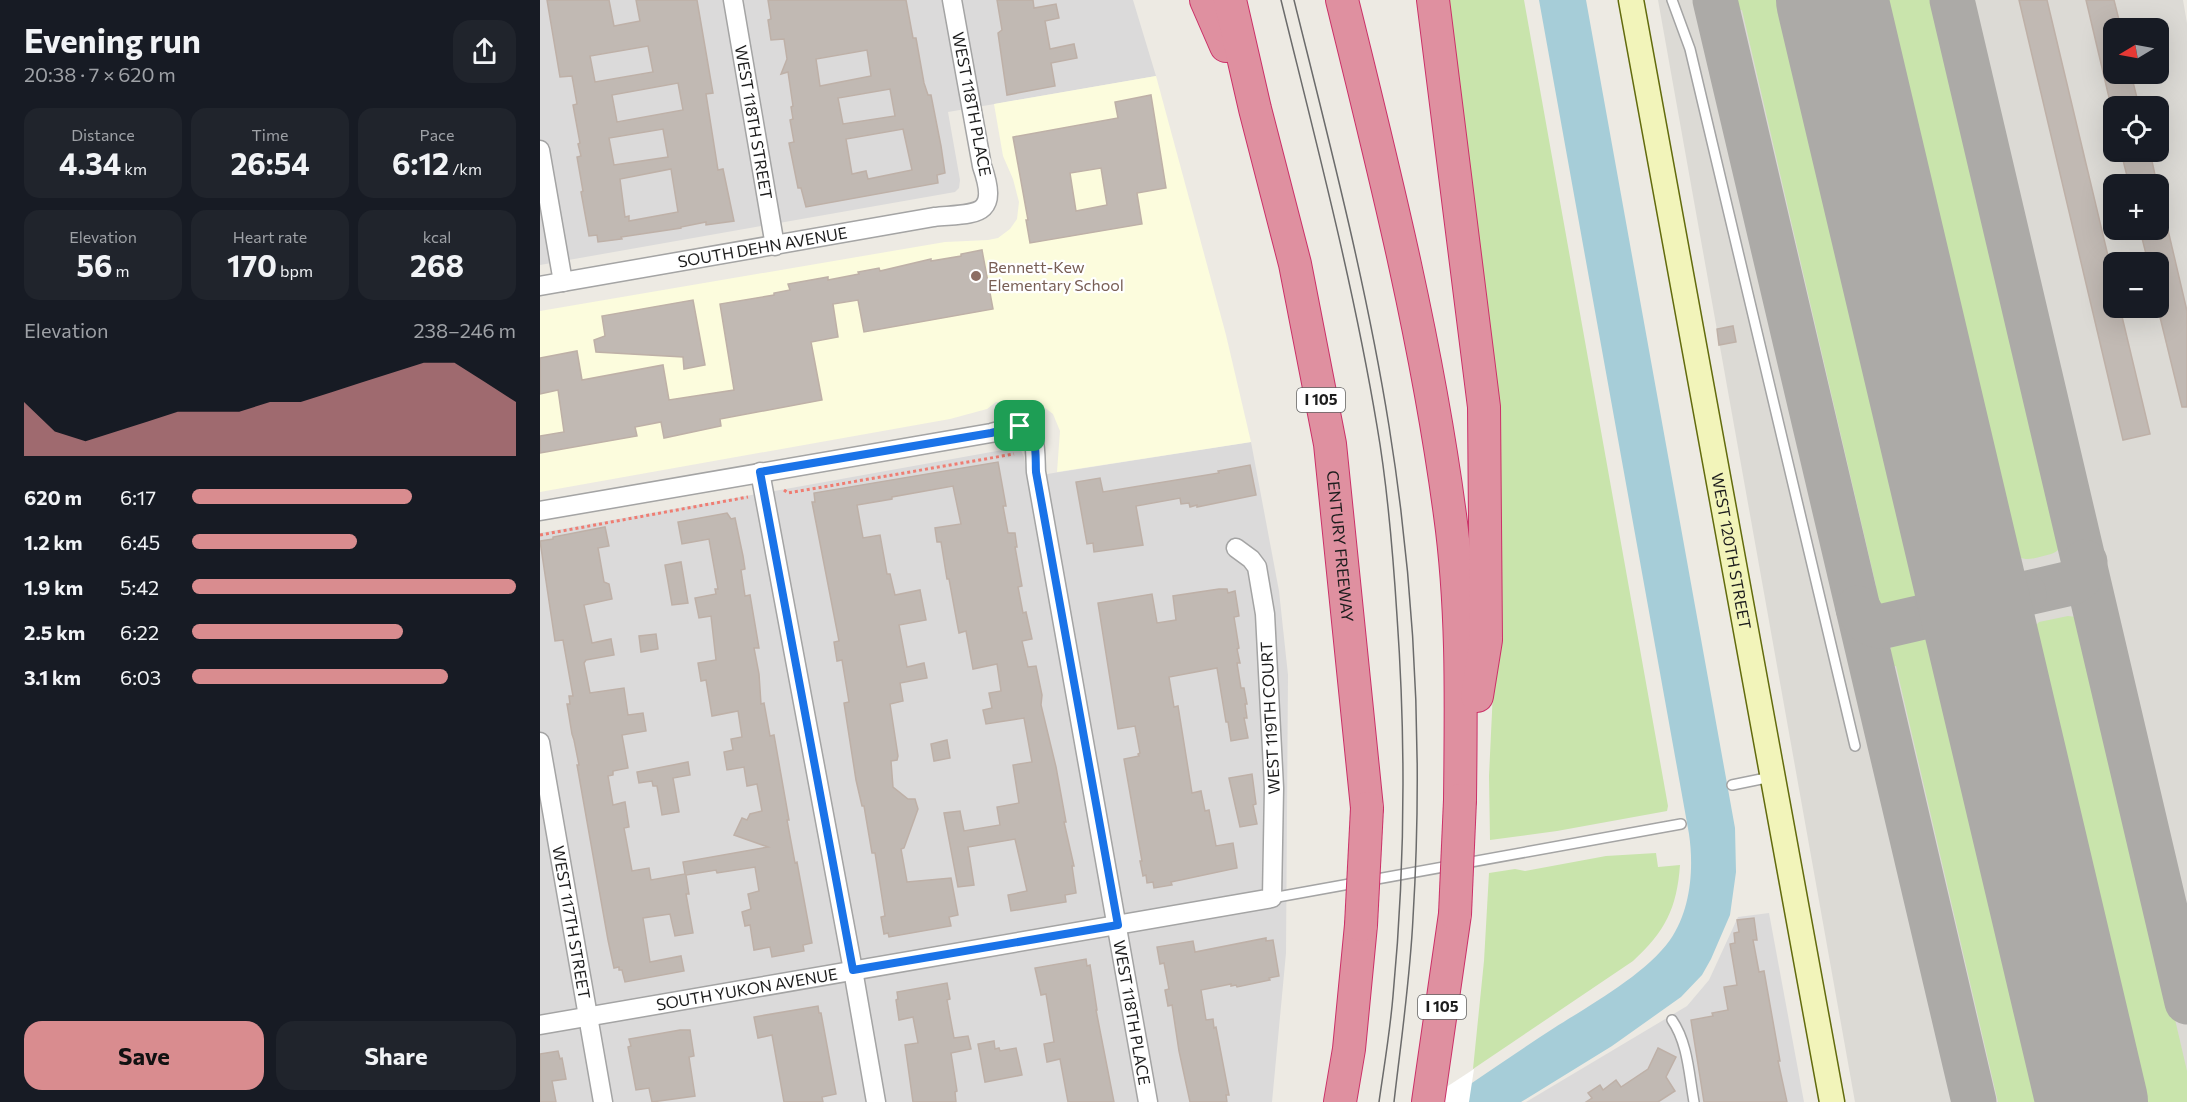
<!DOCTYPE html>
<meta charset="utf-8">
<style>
body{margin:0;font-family:Commissioner,sans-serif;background:#20242c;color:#f1f3f6;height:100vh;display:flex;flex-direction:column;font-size:22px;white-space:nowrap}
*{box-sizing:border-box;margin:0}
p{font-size:20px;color:#9ea1a6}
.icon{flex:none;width:33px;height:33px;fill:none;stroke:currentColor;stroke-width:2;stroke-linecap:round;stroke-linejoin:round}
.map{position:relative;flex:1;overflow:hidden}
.sheet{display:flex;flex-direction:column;background:#171b24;width:540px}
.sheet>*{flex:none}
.needle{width:39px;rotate:260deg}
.fabs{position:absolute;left:1563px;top:18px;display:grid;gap:12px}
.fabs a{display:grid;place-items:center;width:66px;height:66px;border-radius:12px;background:#171b24;box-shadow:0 6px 24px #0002;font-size:30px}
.pin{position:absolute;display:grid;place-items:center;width:51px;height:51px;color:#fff;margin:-26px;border-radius:12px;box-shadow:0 3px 9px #0006}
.round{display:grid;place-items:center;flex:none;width:63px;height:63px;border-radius:18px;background:#20242c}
.summary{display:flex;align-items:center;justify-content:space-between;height:102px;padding:0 24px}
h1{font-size:33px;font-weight:700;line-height:45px}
.stats{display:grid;grid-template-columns:repeat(3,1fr);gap:9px;height:102px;padding:6px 24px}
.stats div{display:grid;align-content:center;border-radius:15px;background:#20242c;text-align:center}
.stats b{font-size:30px;font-weight:700}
.stats small{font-size:16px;font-weight:400}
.stats p{font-size:16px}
.chart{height:168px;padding:12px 24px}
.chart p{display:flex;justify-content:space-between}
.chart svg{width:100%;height:108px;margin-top:6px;fill:#d98c8f;opacity:.7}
.cta{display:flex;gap:12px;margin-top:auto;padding:12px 24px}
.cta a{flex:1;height:69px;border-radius:18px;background:#d98c8f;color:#111;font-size:24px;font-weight:700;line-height:69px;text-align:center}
.cta a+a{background:#20242c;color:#f1f3f6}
ul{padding:0 24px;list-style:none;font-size:20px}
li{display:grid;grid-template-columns:96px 72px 1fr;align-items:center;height:45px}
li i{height:15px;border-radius:8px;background:#d98c8f}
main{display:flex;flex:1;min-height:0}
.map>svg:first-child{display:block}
.residential{fill:#dbdada}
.education{fill:#fcfcdd}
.airport{fill:#dcdad5;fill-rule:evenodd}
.grass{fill:#c9e4ac}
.water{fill:#a6cdd8}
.pier{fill:#fff}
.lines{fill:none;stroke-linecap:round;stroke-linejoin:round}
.taxiway{stroke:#acaaa7;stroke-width:45}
.runway{stroke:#acaaa7;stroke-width:112}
.building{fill:#c1b9b3;stroke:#beb0a7;stroke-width:1.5;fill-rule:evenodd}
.lane-casing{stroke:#a4a4a4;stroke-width:12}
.street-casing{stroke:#a4a4a4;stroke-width:21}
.secondary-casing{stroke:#626b0d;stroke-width:27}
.highway-casing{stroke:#cb3168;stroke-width:34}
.path{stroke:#ef7d72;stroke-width:3;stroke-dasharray:3 3;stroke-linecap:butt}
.lane{stroke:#fff;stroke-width:9}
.street{stroke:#fff;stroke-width:18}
.secondary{stroke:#f2f4ba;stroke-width:24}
.highway{stroke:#df90a0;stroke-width:32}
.tram{stroke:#6b6b6b;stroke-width:1.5}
.highway-bridge-casing{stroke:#cb3168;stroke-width:34;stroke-linecap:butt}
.highway-bridge{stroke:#df90a0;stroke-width:32}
.route-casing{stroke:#fff;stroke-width:12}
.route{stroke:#1a73e8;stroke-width:8}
.education-dot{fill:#8d6e63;stroke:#fff;stroke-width:2}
.labels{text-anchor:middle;stroke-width:4.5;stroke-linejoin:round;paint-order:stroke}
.shield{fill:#fff;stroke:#616161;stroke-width:1.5}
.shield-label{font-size:15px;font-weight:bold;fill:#1d1d1d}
.street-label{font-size:16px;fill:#1d1d1d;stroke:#fff}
.education-label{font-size:16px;fill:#785e54;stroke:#fff;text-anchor:start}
</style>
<main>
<section class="sheet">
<div class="summary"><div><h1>Evening run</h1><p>20:38 · 7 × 620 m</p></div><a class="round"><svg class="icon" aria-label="share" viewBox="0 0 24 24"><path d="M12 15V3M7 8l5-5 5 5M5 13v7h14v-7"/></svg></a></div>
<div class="stats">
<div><p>Distance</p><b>4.34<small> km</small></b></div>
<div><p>Time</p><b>26:54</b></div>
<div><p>Pace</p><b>6:12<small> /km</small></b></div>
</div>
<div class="stats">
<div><p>Elevation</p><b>56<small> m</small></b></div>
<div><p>Heart rate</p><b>170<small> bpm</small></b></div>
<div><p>kcal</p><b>268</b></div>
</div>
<div class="chart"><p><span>Elevation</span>238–246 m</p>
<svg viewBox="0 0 160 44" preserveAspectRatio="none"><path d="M0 44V22L10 34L20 38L30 34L40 30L50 26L60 26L70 26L80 22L90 22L100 18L110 14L120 10L130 6L140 6L150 14L160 22V44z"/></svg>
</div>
<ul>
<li><b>620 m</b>6:17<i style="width:68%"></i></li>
<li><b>1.2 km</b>6:45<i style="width:51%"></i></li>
<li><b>1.9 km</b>5:42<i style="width:100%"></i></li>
<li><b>2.5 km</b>6:22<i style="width:65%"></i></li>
<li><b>3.1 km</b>6:03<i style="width:79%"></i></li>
</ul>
<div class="cta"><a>Save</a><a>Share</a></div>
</section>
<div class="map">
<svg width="1647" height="1102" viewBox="0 0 1647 1102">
<rect width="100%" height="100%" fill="#edeae3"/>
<g class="residential">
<path d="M 0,0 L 593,0 L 616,76 L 408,112 L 420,180 L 419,188 L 415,192 L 0,265 Z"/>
<path d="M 711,442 L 739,591 L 748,675 L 746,953 L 732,1102 L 0,1102 L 0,533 L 468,449 L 480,448 L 484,457 L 488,477 Z"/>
<path d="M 1229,913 L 1264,1102 L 986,1102 L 1147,1006 L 1169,980 L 1198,917 Z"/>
</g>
<path class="education" d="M 616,76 L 686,335 L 711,442 L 517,472 L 520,431 L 513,414 L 500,404 L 456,402 L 447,409 L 410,419 L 0,492 L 0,311 L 405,242 L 448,240 L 458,238 L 470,229 L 477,219 L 479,202 L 473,179 L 463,156 L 454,104 Z"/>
<path class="airport" d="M 1118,0 L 1643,0 L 1647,23 L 1647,1102 L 1315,1102 ZM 1574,28 L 1618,28 L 1618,74 L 1574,74 ZM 1574,106 L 1618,106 L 1618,152 L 1574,152 ZM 1574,184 L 1618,184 L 1618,230 L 1574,230 ZM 1574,262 L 1618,262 L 1618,308 L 1574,308 Z"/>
<g class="grass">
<path d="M 906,0 L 984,0 L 1128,806 L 1127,811 L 1017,831 L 950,840 L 949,776 L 958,585 L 957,436 L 950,323 L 939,237 L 921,123 Z"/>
<path d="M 1193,0 L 1246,0 L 1383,583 L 1392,581 C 1393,588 1393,594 1388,599 C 1380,608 1353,613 1343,607 C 1336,603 1332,594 1330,587 L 1336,586 L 1202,10 L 1195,11 Z"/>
<path d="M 1342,0 L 1394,0 L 1519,529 C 1521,539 1524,550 1511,554 C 1497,557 1482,565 1473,551 Z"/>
<path d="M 1528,616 L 1536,617 L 1544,628 L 1647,1071 L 1647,1102 L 1602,1102 L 1494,640 L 1494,628 L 1499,622 Z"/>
<path d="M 1390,631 L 1404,639 L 1405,643 L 1397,645 L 1504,1102 L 1458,1102 L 1356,666 L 1350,667 C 1345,638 1365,633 1390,631 Z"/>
<path d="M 1116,853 L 1118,867 L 1140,865 C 1137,908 1125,932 1093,961 L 933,1069 L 944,961 L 949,873 L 975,869 L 985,871 L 1066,856 Z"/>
</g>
<path class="water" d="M 999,0 L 1046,0 L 1195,828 L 1196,872 L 1190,915 L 1171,959 L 1162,975 L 1141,997 L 1072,1046 L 981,1102 L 904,1102 C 941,1077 977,1052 1014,1028 C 1050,1005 1106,974 1130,940 C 1151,910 1154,868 1149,834 Z"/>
<path class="pier" d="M 934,1069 L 929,1102 L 884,1102 L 888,1099 Z"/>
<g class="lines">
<g class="taxiway">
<path d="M 1175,0 L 1434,1102"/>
<path d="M 1412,0 L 1647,1002"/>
<path d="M 1426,567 C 1438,586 1450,597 1473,596"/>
<path d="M 1318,608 C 1324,620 1330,626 1344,626 L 1531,583 L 1540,577 L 1545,562"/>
<path d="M 1445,646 C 1448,618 1453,600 1484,594"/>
</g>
<path class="runway" d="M 1292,0 L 1552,1102"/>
</g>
<g class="building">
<path d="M 7,0 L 69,0 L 74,26 L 100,21 L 96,0 L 157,0 L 173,93 L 166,94 L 178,170 L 183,169 L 194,221 L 166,225 L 166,222 L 141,227 L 141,228 L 81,237 L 82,239 L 58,242 L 57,235 L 49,236 L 41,192 L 43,191 L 37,157 L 41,156 L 38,144 L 40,143 L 33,105 L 37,104 L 32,76 L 20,77 ZM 108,46 L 113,72 L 55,82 L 50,56 ZM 138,83 L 143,110 L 77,122 L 72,95 ZM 123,129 L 128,157 L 74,165 L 69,138 ZM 131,169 L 138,212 L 89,221 L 89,216 L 85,217 L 80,179 Z"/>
<path d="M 228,0 L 366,0 L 373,38 L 376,38 L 384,83 L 388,95 L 391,95 L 401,146 L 405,173 L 397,175 L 398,183 L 266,207 L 261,188 L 258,188 L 249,143 L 254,142 L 250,120 L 253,119 L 251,107 L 253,106 L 248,72 L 241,74 L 247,59 L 244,39 L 231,40 L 228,20 L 231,19 ZM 327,50 L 331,76 L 280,86 L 276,59 ZM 350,89 L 355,116 L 303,124 L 298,98 ZM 363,129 L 372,170 L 328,179 L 326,171 L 312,174 L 306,139 Z"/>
<path d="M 457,0 L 493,0 L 494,8 L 516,4 L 519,18 L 505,21 L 510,49 L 534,44 L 537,58 L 511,63 L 515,86 L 467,95 L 458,33 L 462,30 Z"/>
<path d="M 1479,0 L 1507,0 L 1574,281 L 1574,308 L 1580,308 L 1610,434 L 1583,440 Z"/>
<path d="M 1546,0 L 1574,0 L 1581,28 L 1574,28 L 1574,74 L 1591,74 L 1599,106 L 1571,106 Z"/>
<path d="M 611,95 L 626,188 L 597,193 L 602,224 L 490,243 L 486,220 L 488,220 L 473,137 L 578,118 L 575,102 ZM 561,168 L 567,205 L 536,211 L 530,173 Z"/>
<path d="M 1581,152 L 1610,152 L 1617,184 L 1589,184 Z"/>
<path d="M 1600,230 L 1628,230 L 1647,311 L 1647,407 L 1642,407 L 1618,309 L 1618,262 L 1608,262 Z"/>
<path d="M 442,250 L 453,309 L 324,332 L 318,300 L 293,304 L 298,337 L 271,342 L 282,400 L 180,419 L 181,426 L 124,438 L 121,422 L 95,427 L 97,436 L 0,453 L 0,436 L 24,432 L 18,390 L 0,394 L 0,358 L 37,351 L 42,380 L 123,365 L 129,400 L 194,390 L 180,304 L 234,295 L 234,293 L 250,290 L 248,284 L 288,277 L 288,280 L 319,274 L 318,272 L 339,268 L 340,271 L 391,259 L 391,261 L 421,256 L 421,254 Z"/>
<path d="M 153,300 L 165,365 L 144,369 L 143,357 L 56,352 L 54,340 L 65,336 L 62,316 Z"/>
<path d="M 1193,326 L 1196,342 L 1179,345 L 1177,329 Z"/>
<path d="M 458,462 L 466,506 L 463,506 L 468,533 L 475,533 L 477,547 L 475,547 L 482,586 L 478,587 L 483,613 L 486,612 L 492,639 L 482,641 L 488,667 L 496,666 L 502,695 L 501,705 L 516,767 L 526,822 L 524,822 L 534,866 L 532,866 L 536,893 L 525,895 L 526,902 L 471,911 L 468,895 L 487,891 L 475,839 L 428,847 L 434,885 L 418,887 L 404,813 L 420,811 L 424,831 L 460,825 L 457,807 L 479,803 L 473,765 L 492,762 L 484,718 L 446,724 L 443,710 L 452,708 L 449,693 L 461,691 L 457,664 L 433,669 L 426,631 L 419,633 L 418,628 L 409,579 L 407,579 L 401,542 L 397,542 L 395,528 L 421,524 L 413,486 L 352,497 L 352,499 L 317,505 L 323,538 L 340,535 L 347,574 L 350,574 L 355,595 L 380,590 L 386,620 L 359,625 L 367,667 L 384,663 L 387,678 L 360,683 L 363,701 L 350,704 L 358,756 L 357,760 L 351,761 L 353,787 L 368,799 L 375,799 L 378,809 L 364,848 L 361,849 L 367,882 L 411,878 L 418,915 L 409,917 L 411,926 L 349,937 L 348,933 L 344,934 L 341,917 L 345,916 L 335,853 L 332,853 L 324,806 L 322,806 L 316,780 L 304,703 L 309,702 L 302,660 L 297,661 L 294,642 L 299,641 L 272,502 L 275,502 L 274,493 Z"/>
<path d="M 710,465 L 716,495 L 657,507 L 657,505 L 650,507 L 649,503 L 641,504 L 640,498 L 596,506 L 603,545 L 554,552 L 553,543 L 547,544 L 536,482 L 560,478 L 563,492 L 679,473 L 678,471 Z"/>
<path d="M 187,513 L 191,519 L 195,518 L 203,556 L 205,569 L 201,570 L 205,596 L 210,595 L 219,648 L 214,648 L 219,674 L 221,704 L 224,703 L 230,736 L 234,735 L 249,820 L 247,820 L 255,863 L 257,862 L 272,943 L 263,945 L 264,951 L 232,957 L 230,947 L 214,950 L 210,925 L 205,926 L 202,912 L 211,909 L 208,894 L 219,891 L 215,867 L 177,873 L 176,870 L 146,875 L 149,894 L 146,894 L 153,933 L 135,936 L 130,914 L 103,918 L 110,962 L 141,956 L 144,971 L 85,982 L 82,970 L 79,970 L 79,967 L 74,968 L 68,940 L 37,765 L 39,765 L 34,740 L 32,734 L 27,704 L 30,704 L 29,696 L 33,696 L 23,640 L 15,641 L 0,541 L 13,539 L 13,537 L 65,527 L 69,546 L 58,548 L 64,582 L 69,584 L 72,599 L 44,605 L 52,643 L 71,639 L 74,655 L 46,660 L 44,663 L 50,693 L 84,688 L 88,715 L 103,713 L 106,731 L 82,735 L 88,768 L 73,771 L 73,775 L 68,776 L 73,805 L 85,802 L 89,827 L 84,828 L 92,871 L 109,868 L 111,880 L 145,874 L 143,862 L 228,847 L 194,835 L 202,818 L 207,820 L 210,814 L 222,811 L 217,784 L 207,786 L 204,767 L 187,770 L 184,752 L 193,750 L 191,739 L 202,737 L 198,711 L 172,716 L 166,680 L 161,681 L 158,663 L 176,660 L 171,616 L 159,618 L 155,598 L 176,594 L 175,589 L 178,589 L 169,539 L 142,544 L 138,522 Z"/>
<path d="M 141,562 L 148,603 L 132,605 L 125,565 Z"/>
<path d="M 679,589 L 687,589 L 688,593 L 695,591 L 699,616 L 694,617 L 699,648 L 697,649 L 700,663 L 697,663 L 701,688 L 704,688 L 707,704 L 705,704 L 707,718 L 704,718 L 708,738 L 691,741 L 688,722 L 686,722 L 677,668 L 629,677 L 634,707 L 638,706 L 652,793 L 661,791 L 665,811 L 669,810 L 676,846 L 693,843 L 697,868 L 631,882 L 632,885 L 614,888 L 613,882 L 607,883 L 606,875 L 603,876 L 600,861 L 602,861 L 584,759 L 599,756 L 598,754 L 600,753 L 595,726 L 578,729 L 558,603 L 612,594 L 617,623 L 636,620 L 633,596 Z"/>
<path d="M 116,634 L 118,649 L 101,652 L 99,636 Z"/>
<path d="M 407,740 L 410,758 L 394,761 L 391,744 Z"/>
<path d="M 148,762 L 150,775 L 133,778 L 139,812 L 122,815 L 117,786 L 113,786 L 112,781 L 99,783 L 97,772 Z"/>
<path d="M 712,774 L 716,804 L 713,805 L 717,824 L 700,827 L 689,778 Z"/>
<path d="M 1214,918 L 1217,940 L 1213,940 L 1219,972 L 1224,971 L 1240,1061 L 1238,1061 L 1247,1102 L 1164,1102 L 1151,1020 L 1173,1016 L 1172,1013 L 1188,1010 L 1184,987 L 1197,985 L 1190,944 L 1195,943 L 1194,933 L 1199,932 L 1197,920 Z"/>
<path d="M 726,938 L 726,941 L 733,940 L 739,976 L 729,978 L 730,980 L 697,987 L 696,985 L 691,986 L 691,984 L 661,990 L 666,1020 L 673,1019 L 674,1028 L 676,1027 L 689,1095 L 686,1095 L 687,1102 L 650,1102 L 639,1051 L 632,1005 L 628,1006 L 625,990 L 629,989 L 624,963 L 620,964 L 617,947 L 653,941 L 655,952 Z"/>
<path d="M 546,959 L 547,966 L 550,965 L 557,1010 L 556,1010 L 574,1102 L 528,1102 L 520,1059 L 507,1062 L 504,1044 L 514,1042 L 506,994 L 501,995 L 495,968 Z"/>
<path d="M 407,983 L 410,999 L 407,1000 L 414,1038 L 428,1036 L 431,1049 L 411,1053 L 417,1091 L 415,1092 L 416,1102 L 373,1102 L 365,1045 L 378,1043 L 373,1017 L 359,1020 L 356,1000 L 358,999 L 357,992 Z"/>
<path d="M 278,1006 L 279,1013 L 281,1013 L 296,1094 L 282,1097 L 283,1102 L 244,1102 L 232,1035 L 218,1038 L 214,1017 Z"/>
<path d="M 140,1030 L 150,1030 L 154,1056 L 149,1057 L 155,1096 L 112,1102 L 109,1088 L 96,1090 L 88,1047 L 91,1046 L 89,1039 Z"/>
<path d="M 454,1041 L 455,1049 L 459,1048 L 460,1051 L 476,1048 L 482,1075 L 445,1082 L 438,1044 Z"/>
<path d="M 1118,1048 L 1136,1057 L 1126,1077 L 1135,1091 L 1118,1102 L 1046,1102 L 1052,1098 L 1048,1093 L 1060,1085 L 1063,1090 L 1076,1080 L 1081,1087 L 1108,1069 Z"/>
<path d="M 18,1051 L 20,1059 L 22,1058 L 26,1079 L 12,1081 L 16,1102 L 0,1102 L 0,1054 Z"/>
</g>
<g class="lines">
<defs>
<g id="lane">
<path d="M 1132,0 L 1150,49 L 1315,746"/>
<path d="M 1192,785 L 1231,777"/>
<path d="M 732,898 L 1141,824"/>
<path d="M 1132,1020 C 1148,1043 1149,1075 1154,1102"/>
</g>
<g id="street">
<path id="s1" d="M 193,0 L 235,246"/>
<path d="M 0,150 L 23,282"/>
<path id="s2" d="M 0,286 L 394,217 C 436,213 460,218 442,166 L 412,0"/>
<path d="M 220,472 L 313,970 L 336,1102"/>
<path id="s3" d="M 0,511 L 451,433 C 460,431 471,426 480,426 C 498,425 495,460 496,472 L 608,1102"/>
<path id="s4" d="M 0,742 L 63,1102"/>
<path id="s5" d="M 0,1025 L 732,898 L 734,788 L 725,614 L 717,567 L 711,559 L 696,548"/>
</g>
<g id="secondary">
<path id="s6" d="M 1091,0 L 1292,1102"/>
</g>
<g id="highway">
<path d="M 666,0 L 686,46"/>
<path id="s7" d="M 690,0 L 715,109 L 755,264 L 790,444 L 827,808"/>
<path d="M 802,0 C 844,170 887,341 910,515 C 923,609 921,705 920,800"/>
<path d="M 893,0 L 944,407 L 946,640 L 937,696"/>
<path d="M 800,1102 L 809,1049 L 821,925"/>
<path d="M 888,1102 L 915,914"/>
</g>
</defs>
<use href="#lane" class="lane-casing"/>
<use href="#street" class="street-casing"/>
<use href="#secondary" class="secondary-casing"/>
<use href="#highway" class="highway-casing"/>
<g class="path">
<path d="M 244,490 L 248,493 L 474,454"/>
<path d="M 0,535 L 208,497"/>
</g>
<use href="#lane" class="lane"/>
<use href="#street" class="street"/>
<use href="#secondary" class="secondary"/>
<use href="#highway" class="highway"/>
<g class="tram">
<path d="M 741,0 C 776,142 813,282 837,426 C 848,489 853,553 857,616 C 866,743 865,870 853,996 C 850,1032 844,1067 839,1102"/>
<path d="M 754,0 C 789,141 826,282 849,426 C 875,588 883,755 873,918 C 870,980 861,1041 854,1102"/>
</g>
<defs>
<g id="highway-bridge">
<path d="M 915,914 L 920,800"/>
<path d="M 821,925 L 827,808"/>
</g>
</defs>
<use href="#highway-bridge" class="highway-bridge-casing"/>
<use href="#highway-bridge" class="highway-bridge"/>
</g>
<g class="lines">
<defs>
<path id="route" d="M 480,426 C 499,432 495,456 496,472 L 578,925 L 313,970 L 220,472 L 451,433 Z"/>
</defs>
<use href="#route" class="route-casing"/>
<use href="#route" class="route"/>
</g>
<circle class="education-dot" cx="436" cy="276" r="6"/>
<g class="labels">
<g class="shield">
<rect x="757" y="388" width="48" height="24" rx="4.5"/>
<rect x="878" y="995" width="48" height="24" rx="4.5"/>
</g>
<g class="shield-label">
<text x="781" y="405">I 105</text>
<text x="902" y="1012">I 105</text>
</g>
<g class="street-label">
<text transform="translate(432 104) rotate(79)" y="6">WEST 118TH PLACE</text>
<text dy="6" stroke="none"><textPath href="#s1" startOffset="124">WEST 118TH STREET</textPath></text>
<text dy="6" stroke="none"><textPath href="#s2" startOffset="226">SOUTH DEHN AVENUE</textPath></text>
<text dy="6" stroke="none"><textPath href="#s7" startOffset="558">CENTURY FREEWAY</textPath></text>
<text dy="6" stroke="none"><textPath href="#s6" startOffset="560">WEST 120TH STREET</textPath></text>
<text transform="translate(730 718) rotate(-93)" y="6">WEST 119TH COURT</text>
<text dy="6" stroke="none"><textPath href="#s4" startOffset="183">WEST 117TH STREET</textPath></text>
<text dy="6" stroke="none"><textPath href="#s5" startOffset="210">SOUTH YUKON AVENUE</textPath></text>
<text dy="6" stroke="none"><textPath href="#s3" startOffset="1090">WEST 118TH PLACE</textPath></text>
</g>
<g class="education-label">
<text x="448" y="273">Bennett-Kew<tspan x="448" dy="18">Elementary School</tspan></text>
</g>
</g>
</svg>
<div class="fabs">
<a><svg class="needle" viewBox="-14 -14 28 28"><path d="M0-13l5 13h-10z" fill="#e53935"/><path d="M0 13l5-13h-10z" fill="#9ea1a6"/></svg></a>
<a><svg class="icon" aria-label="locate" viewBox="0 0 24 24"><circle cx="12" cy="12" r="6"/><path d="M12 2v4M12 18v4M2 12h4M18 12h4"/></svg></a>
<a>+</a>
<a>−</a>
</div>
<div class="pin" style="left:480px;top:426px;background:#1e9e55"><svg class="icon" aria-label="arrive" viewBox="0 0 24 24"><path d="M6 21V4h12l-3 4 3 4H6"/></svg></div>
</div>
</main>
